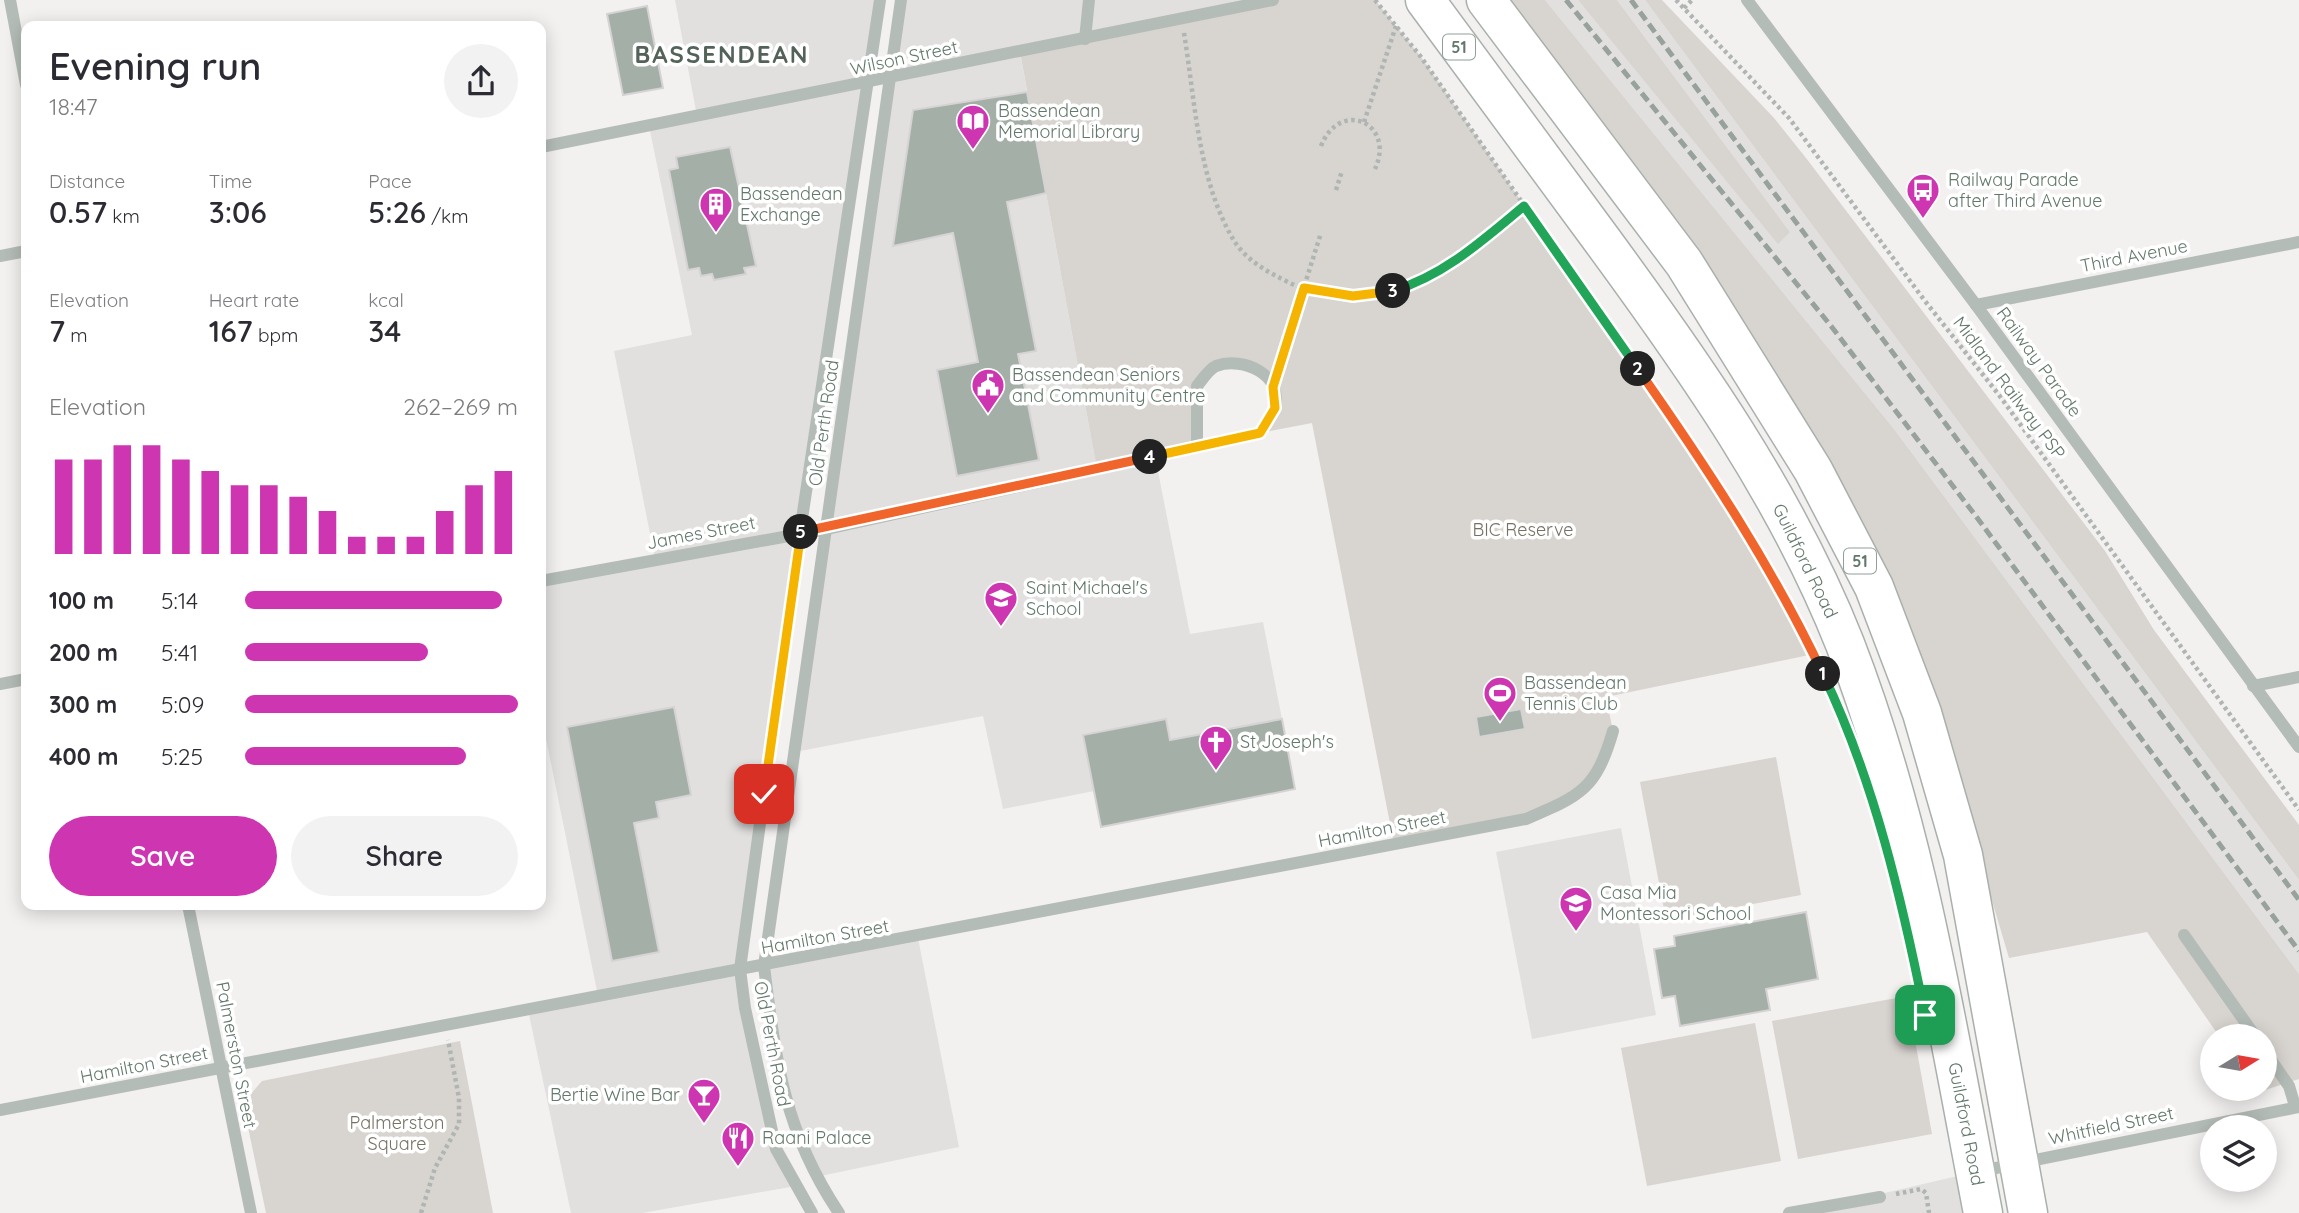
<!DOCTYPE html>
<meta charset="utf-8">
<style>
body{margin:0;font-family:Quicksand,sans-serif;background:#f2f2f3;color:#2b2b33;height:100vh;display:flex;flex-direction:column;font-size:26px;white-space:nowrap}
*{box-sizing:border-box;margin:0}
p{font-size:23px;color:#7c7c81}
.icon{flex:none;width:38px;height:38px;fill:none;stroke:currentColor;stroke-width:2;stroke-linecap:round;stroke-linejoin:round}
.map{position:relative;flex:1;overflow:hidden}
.panel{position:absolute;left:21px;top:21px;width:525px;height:889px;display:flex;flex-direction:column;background:#fff;border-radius:14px;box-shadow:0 4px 18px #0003}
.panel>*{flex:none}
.needle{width:46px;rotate:79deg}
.tools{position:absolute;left:2200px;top:1024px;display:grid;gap:14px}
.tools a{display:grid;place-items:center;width:77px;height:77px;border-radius:50%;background:#fff;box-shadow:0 4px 18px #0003;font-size:35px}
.pin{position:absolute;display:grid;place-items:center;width:60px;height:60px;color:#fff;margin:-30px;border-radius:14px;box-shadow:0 4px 10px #0006}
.km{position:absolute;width:35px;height:35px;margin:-18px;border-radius:50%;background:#222;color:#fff;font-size:19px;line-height:35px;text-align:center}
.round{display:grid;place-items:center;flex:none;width:74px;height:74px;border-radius:37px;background:#f2f2f3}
.head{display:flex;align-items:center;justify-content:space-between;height:119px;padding:0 28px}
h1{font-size:38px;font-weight:600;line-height:52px}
.stats{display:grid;grid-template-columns:repeat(3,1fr);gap:10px;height:119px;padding:7px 28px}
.stats div{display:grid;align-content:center}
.stats b{font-size:30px;font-weight:600}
.stats small{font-size:19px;font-weight:400}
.stats p{font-size:19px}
.chart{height:196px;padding:14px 28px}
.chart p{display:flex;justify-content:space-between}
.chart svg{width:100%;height:126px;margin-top:7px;stroke:#cd36b0;stroke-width:6}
.action{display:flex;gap:14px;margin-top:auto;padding:14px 28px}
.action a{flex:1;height:80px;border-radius:42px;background:#cd36b0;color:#fff;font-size:28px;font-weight:600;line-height:80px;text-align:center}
.action a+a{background:#f2f2f3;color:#2b2b33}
ul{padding:0 28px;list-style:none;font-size:23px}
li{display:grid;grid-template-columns:112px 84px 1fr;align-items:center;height:52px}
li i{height:18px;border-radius:9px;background:#cd36b0}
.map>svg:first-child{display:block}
.built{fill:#e1e0df}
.green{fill:#d8d4d0}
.building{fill:#a4afa8;stroke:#d5d3d3;stroke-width:2}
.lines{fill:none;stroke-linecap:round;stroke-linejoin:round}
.highway-casing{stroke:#a9b0ac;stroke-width:41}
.path{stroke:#afb5b2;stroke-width:4.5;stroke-dasharray:3.5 3.5;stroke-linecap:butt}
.minor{stroke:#b4bcb7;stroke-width:12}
.highway{stroke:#fff;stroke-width:38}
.rail{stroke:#97a29c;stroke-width:5;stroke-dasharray:10 5;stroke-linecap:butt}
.split-1-casing{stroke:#fff;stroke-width:14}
.split-2-casing{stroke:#fff;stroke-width:14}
.split-3-casing{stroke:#fff;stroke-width:14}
.split-4-casing{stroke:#fff;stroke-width:14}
.split-5-casing{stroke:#fff;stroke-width:14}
.split-6-casing{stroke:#fff;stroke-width:14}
.split-1{stroke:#22a559;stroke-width:9}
.split-2{stroke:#f0652b;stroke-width:9}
.split-3{stroke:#22a559;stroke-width:9}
.split-4{stroke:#f5b400;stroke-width:9}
.split-5{stroke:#f0652b;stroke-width:9}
.split-6{stroke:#f5b400;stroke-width:9}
.labels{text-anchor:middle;stroke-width:7;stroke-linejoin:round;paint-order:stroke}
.shield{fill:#fff;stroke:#91a097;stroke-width:2}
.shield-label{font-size:16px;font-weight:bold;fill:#62786a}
.street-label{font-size:18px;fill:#62786a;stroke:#fff}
.poi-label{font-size:18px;fill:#62786a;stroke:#fff;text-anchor:start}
.park-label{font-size:18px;fill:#757164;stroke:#fff}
.district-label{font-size:24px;font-weight:bold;letter-spacing:2px;fill:#53635a;stroke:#fff}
</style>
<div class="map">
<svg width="2299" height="1213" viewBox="0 0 2299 1213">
<rect width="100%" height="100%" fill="#f3f0f0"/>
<g class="built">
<path d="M 675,0 L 880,0 L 740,969 L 765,1106 L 796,1186 L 642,1213 L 571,1213 L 528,1010 L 598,996 L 541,714 L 541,581 L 655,559 L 614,351 L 692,335 L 649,126 L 697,116 Z"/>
<path d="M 901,0 L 1273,0 L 1020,53 L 1097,469 L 1155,456 L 1190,634 L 1263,622 L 1282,719 L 1170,740 L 1165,719 L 1084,734 L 1094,791 L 1003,809 L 983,716 L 795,752 Z"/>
<path d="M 1545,0 L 1578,0 L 1661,99 L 1790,232 L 1617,0 L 1645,0 L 2299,880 L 2299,974 L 1894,429 Z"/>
<path d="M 1621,828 L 1656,1015 L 1532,1039 L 1496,852 Z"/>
<path d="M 918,938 L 959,1147 L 816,1177 L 800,1142 L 764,966 Z"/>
<path d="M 1975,1172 L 1983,1213 L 1815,1213 L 1850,1201 Z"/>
</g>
<g class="green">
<path d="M 1273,0 L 1375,0 L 1421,57 L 1688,441 L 1768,568 L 1814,654 L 1606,697 L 1613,731 L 1596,777 L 1526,819 L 1394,844 L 1312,423 L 1260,433 C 1277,404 1280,397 1259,369 L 1214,366 L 1197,386 L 1197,447 L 1097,469 L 1020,52 Z"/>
<path d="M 1498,0 L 1545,0 L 1894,429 L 2299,974 L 2299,1079 L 2259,1092 L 2256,1089 L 2264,1088 L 2264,1036 L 2219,1036 L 2147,932 L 2009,958 L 1927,680 Z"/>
<path d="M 1578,0 L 1617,0 L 1790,232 L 1778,244 Z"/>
<path d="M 1645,0 L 1662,0 L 1774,118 L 1806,158 L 2105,551 L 2154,630 L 2299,825 L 2299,880 Z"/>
<path d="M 1776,757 L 1801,895 L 1666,920 L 1640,782 Z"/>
<path d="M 1907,996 L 1932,1134 L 1798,1159 L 1772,1021 Z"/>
<path d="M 1755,1023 L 1781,1161 L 1647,1186 L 1621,1048 Z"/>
<path d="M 460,1041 L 493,1213 L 266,1213 L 244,1108 L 249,1096 L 262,1081 Z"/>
</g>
<g class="building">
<path d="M 647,6 L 663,88 L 623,95 L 607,14 Z"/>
<path d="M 1027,92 L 1046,193 L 1007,202 L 1036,351 L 1018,354 L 1039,460 L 957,476 L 937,370 L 978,362 L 953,233 L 893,246 L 913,110 Z"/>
<path d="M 730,147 L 756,266 L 744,268 L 746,274 L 714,280 L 712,274 L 701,276 L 699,268 L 688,270 L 669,170 L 678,168 L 676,157 Z"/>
<path d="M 674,707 L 691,795 L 656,802 L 659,818 L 634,823 L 659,952 L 612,961 L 567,727 Z"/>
<path d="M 1521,709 L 1525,729 L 1479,737 L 1476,717 Z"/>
<path d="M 1166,719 L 1170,740 L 1282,719 L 1295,789 L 1101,827 L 1083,735 Z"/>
<path d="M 1806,912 L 1818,979 L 1766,989 L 1770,1010 L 1680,1026 L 1675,996 L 1662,998 L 1654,949 L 1675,946 L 1674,936 Z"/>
</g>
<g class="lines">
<defs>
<g id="highway">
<path d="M 1425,0 C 1483,79 1541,158 1599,236 C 1693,364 1786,495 1845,644 C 1916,827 1946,1021 1983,1213"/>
<path d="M 1486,0 L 1684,263 L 1813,470 L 1874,587 L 1922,713 L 1963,855 L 2028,1213"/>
</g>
</defs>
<use href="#highway" class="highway-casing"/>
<g class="path">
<path d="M 1375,0 L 1421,57 L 1688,441 L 1768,568 L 1809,644"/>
<path d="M 1676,0 L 1789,118 L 1925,301 L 1999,395 L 2299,810"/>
<path d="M 1684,8 L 1692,0"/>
<path d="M 1184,33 C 1195,100 1198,180 1233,239 C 1244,258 1264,270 1282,279 C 1378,330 1454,263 1524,206"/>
<path d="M 1364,122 L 1396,26"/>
<path d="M 1321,146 C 1340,98 1396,123 1375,169"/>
<path d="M 1336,190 L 1342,171"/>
<path d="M 1279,366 L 1321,233"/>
<path d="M 1896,1194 L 1921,1189 L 1926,1193 L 1929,1213"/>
<path d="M 421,1213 L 435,1168 L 459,1124 L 459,1098 L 448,1040"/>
</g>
<g class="minor">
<path d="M 10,0 L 26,85"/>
<path d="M 1747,0 L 1976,305 L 2299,747"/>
<path d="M 1085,39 L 1089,0"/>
<path d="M 541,147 L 1273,0"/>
<path d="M 0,256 L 26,251"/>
<path d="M 1976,305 L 2299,242"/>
<path d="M 541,581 L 827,529 L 1260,433 C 1264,426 1272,417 1274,409 C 1285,375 1243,356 1216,366 C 1209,369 1202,380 1197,386 L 1197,447"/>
<path d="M 0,684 L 26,679"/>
<path d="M 2253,686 L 2299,677"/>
<path d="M 188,905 L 251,1213"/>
<path d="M 2184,935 L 2255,1036"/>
<path d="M 2264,1050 L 2289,1086 L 2295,1106"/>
<path d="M 0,1110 L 1526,819 C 1580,796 1596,790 1613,731"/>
<path d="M 1981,1171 L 2299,1107"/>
<path d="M 812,1213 L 776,1149 L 745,1008 L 740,969 L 800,532 L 880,0"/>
<path d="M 839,1213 C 784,1131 776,1062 764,966 L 901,0"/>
<path d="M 1789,1213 L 1880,1197"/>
</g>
<use href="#highway" class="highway"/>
<g class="rail">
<path d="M 1566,0 L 1831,326 L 1975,515 L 2299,951"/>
<path d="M 1631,0 L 2299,900"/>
</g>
</g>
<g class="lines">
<defs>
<path id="split-1" d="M 1823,674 C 1874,780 1902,900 1925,1015"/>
<path id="split-2" d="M 1638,369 C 1706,466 1772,566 1823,674"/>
<path id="split-3" d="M 1393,291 C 1445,275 1483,240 1524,206 L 1638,369"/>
<path id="split-4" d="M 1150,457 L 1260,433 L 1275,408 L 1273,387 L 1304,288 L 1353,296 L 1393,291"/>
<path id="split-5" d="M 801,532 L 1150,457"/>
<path id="split-6" d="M 764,794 L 801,532"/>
</defs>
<use href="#split-1" class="split-1-casing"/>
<use href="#split-2" class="split-2-casing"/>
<use href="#split-3" class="split-3-casing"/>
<use href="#split-4" class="split-4-casing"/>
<use href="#split-5" class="split-5-casing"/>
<use href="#split-6" class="split-6-casing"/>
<use href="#split-1" class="split-1"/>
<use href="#split-2" class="split-2"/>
<use href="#split-3" class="split-3"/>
<use href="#split-4" class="split-4"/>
<use href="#split-5" class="split-5"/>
<use href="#split-6" class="split-6"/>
</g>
<defs>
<symbol id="library-pin" viewBox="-11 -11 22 30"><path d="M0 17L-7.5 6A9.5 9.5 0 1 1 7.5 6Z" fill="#cd36b0" stroke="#fff"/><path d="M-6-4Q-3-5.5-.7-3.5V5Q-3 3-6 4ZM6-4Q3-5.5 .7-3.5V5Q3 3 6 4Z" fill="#fff"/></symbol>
<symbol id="bus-pin" viewBox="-11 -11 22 30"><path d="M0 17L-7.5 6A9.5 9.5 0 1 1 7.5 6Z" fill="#cd36b0" stroke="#fff"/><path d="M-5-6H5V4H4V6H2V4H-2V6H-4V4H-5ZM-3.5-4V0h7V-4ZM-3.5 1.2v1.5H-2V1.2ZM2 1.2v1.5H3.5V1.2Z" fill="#fff"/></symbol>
<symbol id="building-pin" viewBox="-11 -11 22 30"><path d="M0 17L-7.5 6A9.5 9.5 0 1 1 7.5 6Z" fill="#cd36b0" stroke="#fff"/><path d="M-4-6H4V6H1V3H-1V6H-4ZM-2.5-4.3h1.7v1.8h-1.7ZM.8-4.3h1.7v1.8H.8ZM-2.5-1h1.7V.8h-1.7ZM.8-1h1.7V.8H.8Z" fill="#fff"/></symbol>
<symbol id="civic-pin" viewBox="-11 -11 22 30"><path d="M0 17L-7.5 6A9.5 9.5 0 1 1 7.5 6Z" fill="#cd36b0" stroke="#fff"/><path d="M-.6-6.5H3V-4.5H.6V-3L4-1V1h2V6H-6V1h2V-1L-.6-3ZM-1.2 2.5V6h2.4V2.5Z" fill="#fff"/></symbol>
<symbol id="school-pin" viewBox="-11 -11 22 30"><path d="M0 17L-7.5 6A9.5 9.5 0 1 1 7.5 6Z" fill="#cd36b0" stroke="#fff"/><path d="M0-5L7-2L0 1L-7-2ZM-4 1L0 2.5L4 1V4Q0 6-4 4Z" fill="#fff"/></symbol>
<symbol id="stadium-pin" viewBox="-11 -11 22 30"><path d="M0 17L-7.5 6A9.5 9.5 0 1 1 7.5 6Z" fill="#cd36b0" stroke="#fff"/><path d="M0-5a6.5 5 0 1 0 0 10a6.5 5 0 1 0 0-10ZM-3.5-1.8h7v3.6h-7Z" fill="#fff"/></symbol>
<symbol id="church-pin" viewBox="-11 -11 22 30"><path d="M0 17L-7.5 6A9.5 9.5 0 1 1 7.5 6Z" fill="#cd36b0" stroke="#fff"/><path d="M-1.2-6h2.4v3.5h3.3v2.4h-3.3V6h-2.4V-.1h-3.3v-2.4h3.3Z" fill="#fff"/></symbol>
<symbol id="bar-pin" viewBox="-11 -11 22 30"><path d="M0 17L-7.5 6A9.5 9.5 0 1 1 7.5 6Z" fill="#cd36b0" stroke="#fff"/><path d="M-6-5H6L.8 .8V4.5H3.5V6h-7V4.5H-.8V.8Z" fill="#fff"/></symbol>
<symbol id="restaurant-pin" viewBox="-11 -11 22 30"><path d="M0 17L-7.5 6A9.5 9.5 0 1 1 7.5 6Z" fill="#cd36b0" stroke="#fff"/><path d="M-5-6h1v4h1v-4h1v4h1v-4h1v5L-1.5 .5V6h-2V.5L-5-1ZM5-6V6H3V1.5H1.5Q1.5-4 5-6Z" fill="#fff"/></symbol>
</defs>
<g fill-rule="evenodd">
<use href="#library-pin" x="954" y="102" width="38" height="52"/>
<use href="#bus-pin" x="1904" y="171" width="38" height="52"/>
<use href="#building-pin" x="697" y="185" width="38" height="52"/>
<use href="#civic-pin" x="969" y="366" width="38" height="52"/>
<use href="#school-pin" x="982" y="579" width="38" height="52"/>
<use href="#stadium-pin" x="1481" y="674" width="38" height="52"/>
<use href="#church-pin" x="1197" y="723" width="38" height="52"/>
<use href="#school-pin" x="1557" y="884" width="38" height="52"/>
<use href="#bar-pin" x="685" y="1076" width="38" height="52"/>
<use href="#restaurant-pin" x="719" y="1119" width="38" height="52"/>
</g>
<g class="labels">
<g class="shield">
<rect x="1443" y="34.5" width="32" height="25" rx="5"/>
<rect x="1844" y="548.5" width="32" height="25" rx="5"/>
</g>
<g class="shield-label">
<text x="1459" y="53">51</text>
<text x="1860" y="567">51</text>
</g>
<g class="street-label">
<text transform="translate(904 58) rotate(-12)" y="6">Wilson Street</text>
<text transform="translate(2134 256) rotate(-11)" y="6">Third Avenue</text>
<text transform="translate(2039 362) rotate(54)" y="6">Railway Parade</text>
<text transform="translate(2009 388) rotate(53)" y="6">Midland Railway PSP</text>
<text transform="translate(824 423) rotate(-82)" y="6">Old Perth Road</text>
<text transform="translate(701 533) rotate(-11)" y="6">James Street</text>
<text transform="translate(1805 561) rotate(64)" y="6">Guildford Road</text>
<text transform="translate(1382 829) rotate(-11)" y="6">Hamilton Street</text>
<text transform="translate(825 937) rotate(-10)" y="6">Hamilton Street</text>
<text transform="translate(772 1044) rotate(79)" y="6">Old Perth Road</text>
<text transform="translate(236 1055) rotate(79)" y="6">Palmerston Street</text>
<text transform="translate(144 1065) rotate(-11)" y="6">Hamilton Street</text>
<text transform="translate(1966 1124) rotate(79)" y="6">Guildford Road</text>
<text transform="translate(2111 1126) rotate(-12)" y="6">Whitfield Street</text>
</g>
<g class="poi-label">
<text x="998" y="117">Bassendean<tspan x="998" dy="21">Memorial Library</tspan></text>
<text x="1948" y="186">Railway Parade<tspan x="1948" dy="21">after Third Avenue</tspan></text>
<text x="740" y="200">Bassendean<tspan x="740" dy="21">Exchange</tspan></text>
<text x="1012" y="381">Bassendean Seniors<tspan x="1012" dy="21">and Community Centre</tspan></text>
<text x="1026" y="594">Saint Michael's<tspan x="1026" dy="21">School</tspan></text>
<text x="1524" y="689">Bassendean<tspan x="1524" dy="21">Tennis Club</tspan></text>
<text x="1240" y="748">St Joseph's</text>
<text x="1600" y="899">Casa Mia<tspan x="1600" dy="21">Montessori School</tspan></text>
<text x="680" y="1101" text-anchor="end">Bertie Wine Bar</text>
<text x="762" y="1144">Raani Palace</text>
</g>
<g class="park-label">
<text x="1523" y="536">BIC Reserve</text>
<text x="397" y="1129">Palmerston<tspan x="397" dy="21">Square</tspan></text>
</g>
<g class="district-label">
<text x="722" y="63">BASSENDEAN</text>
</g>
</g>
</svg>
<div class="tools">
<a><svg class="needle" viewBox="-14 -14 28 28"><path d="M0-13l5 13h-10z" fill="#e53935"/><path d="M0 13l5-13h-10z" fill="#7c7c81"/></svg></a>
<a><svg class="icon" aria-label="layers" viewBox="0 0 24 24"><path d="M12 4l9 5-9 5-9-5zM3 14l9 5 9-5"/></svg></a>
</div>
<div class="pin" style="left:1925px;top:1015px;background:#1e9e55"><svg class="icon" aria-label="arrive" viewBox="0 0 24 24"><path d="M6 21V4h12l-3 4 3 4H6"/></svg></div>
<div class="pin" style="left:764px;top:794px;background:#d93025"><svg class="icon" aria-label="check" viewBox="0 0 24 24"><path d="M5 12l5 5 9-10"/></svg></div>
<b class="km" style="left:1823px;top:674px">1</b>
<b class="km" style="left:1638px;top:369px">2</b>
<b class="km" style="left:1393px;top:291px">3</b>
<b class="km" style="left:1150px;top:457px">4</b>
<b class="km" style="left:801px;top:532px">5</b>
<section class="panel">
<div class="head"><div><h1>Evening run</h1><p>18:47</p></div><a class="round"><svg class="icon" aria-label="share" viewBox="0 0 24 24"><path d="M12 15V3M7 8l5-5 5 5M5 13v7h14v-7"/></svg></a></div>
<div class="stats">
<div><p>Distance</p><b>0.57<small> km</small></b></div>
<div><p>Time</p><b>3:06</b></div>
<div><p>Pace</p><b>5:26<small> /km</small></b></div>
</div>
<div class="stats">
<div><p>Elevation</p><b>7<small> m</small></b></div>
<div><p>Heart rate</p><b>167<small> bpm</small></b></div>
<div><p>kcal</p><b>34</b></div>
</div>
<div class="chart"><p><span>Elevation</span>262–269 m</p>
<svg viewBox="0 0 160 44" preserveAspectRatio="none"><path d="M5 44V11M15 44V11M25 44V6M35 44V6M45 44V11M55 44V15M65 44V20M75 44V20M85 44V24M95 44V29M105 44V38M115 44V38M125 44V38M135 44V29M145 44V20M155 44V15"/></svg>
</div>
<ul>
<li><b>100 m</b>5:14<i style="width:94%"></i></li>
<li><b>200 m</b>5:41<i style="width:67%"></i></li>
<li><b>300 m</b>5:09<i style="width:100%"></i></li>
<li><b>400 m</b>5:25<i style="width:81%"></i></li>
</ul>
<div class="action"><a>Save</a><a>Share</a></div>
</section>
</div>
